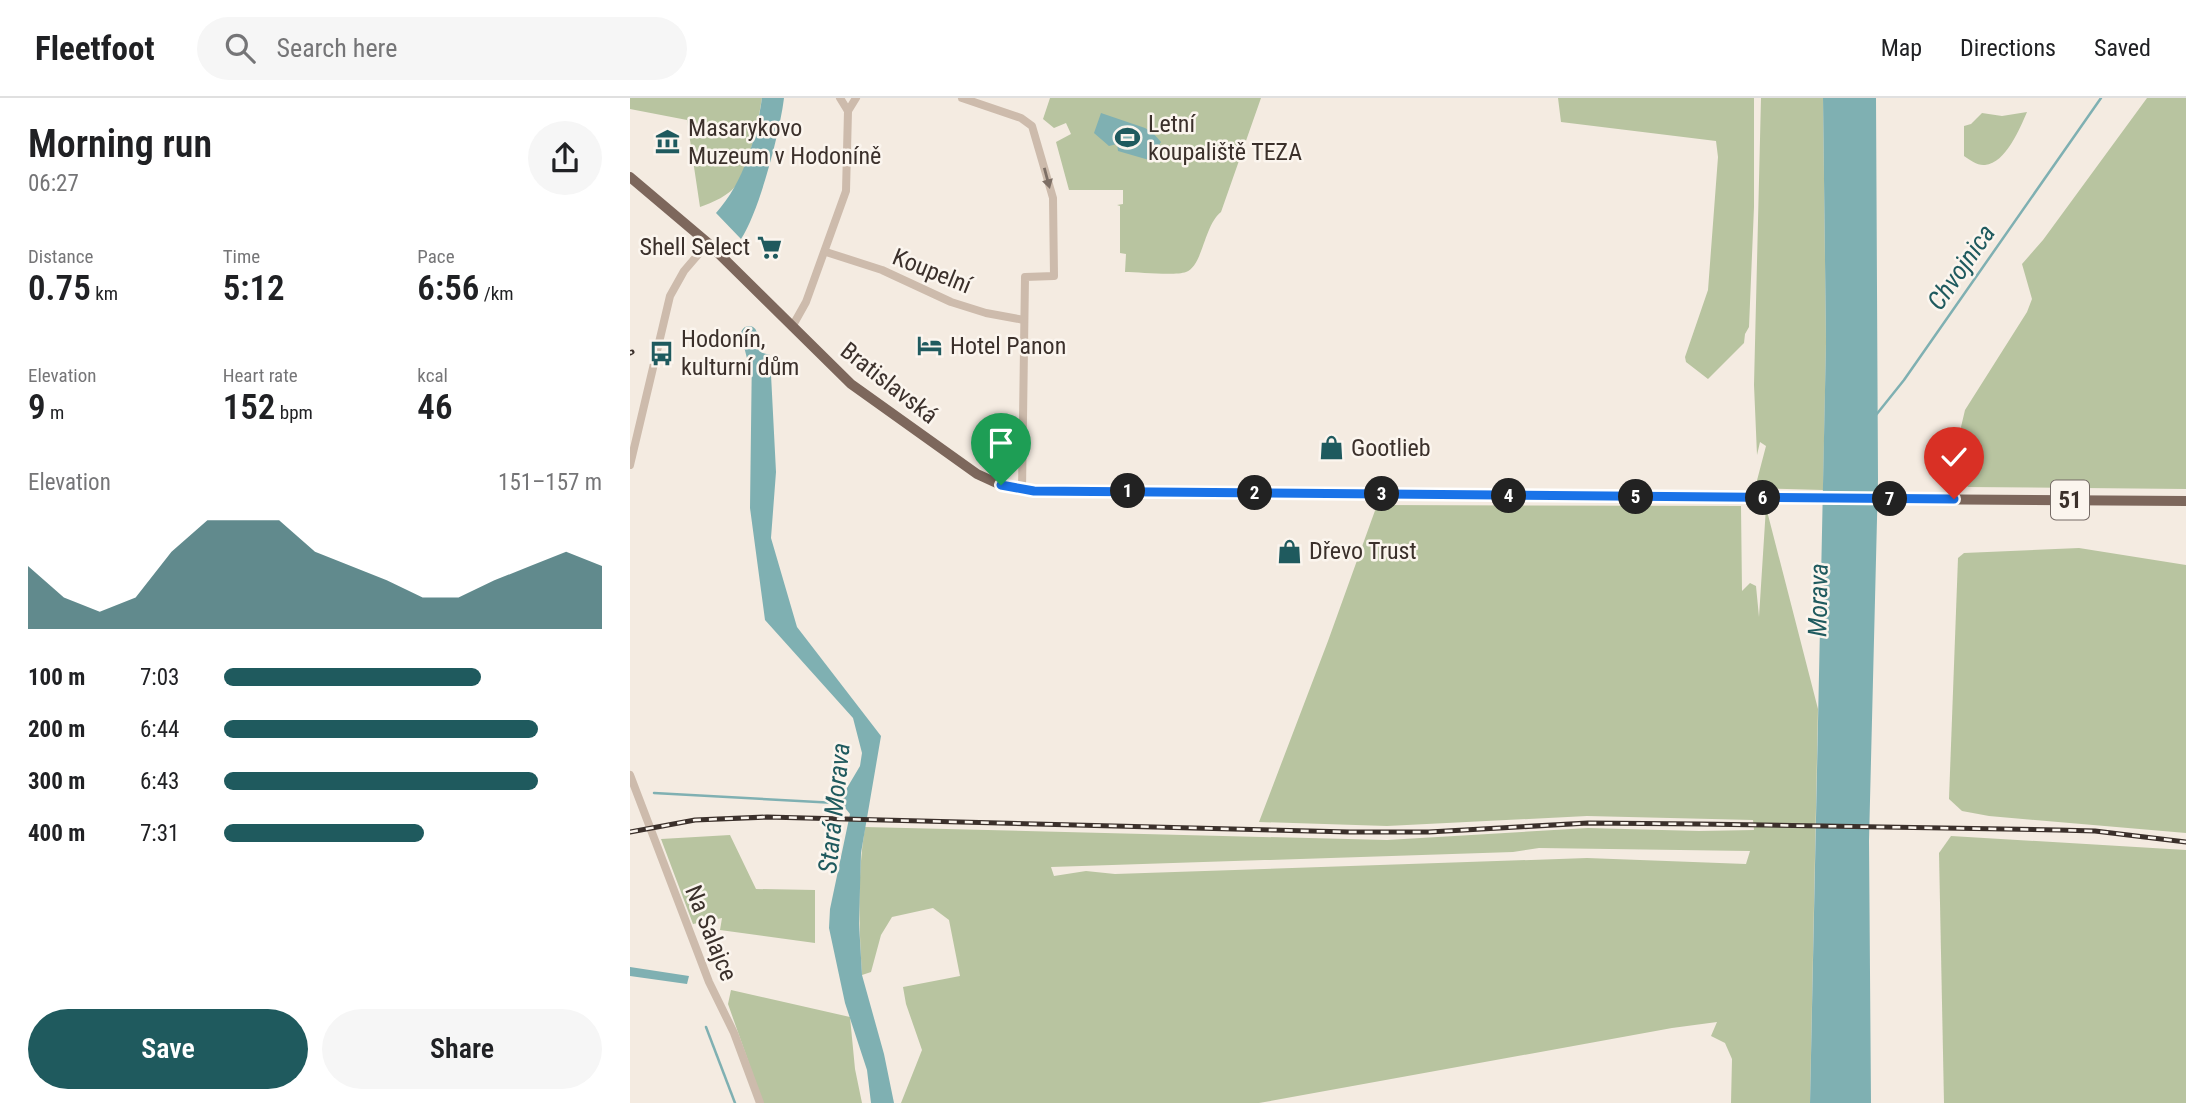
<!DOCTYPE html>
<meta charset="utf-8">
<style>
body{margin:0;font-family:"Roboto Condensed",sans-serif;background:#f6f6f6;color:#202124;height:100vh;display:flex;flex-direction:column;font-size:26px;white-space:nowrap}
*{box-sizing:border-box;margin:0}
p{font-size:23px;color:#757577}
.icon{flex:none;width:38px;height:38px;fill:none;stroke:currentColor;stroke-width:2;stroke-linecap:round;stroke-linejoin:round}
.map{position:relative;flex:1;overflow:hidden}
.details{display:flex;flex-direction:column;background:#fff;width:630px}
.details>*{flex:none}
.pin{position:absolute;display:grid;place-items:center;width:60px;height:60px;color:#fff;margin:-72px -30px;border-radius:50% 50% 50% 0;rotate:-45deg;box-shadow:0 0 7px #0007}
.pin .icon{rotate:45deg}
.km{position:absolute;width:35px;height:35px;margin:-18px;border-radius:50%;background:#222;color:#fff;font-size:19px;line-height:35px;text-align:center}
.round{display:grid;place-items:center;flex:none;width:74px;height:74px;border-radius:37px;background:#f6f6f6}
.head{display:flex;align-items:center;justify-content:space-between;height:119px;padding:0 28px}
h1{font-size:38px;font-weight:600;line-height:52px}
.figures{display:grid;grid-template-columns:repeat(3,1fr);gap:10px;height:119px;padding:7px 28px}
.figures div{display:grid;align-content:center}
.figures b{font-size:35px;font-weight:600}
.figures small{font-size:19px;font-weight:400}
.figures p{font-size:19px}
.chart{height:196px;padding:14px 28px}
.chart p{display:flex;justify-content:space-between}
.chart svg{width:100%;height:126px;margin-top:7px;fill:#1f5a5e;opacity:.7}
.button{display:flex;gap:14px;margin-top:auto;padding:14px 28px}
.button a{flex:1;height:80px;border-radius:42px;background:#1f5a5e;color:#fff;font-size:28px;font-weight:600;line-height:80px;text-align:center}
.button a+a{background:#f6f6f6;color:#202124}
ul{padding:0 28px;list-style:none;font-size:23px}
li{display:grid;grid-template-columns:112px 84px 1fr;align-items:center;height:52px}
li i{height:18px;border-radius:9px;background:#1f5a5e}
header{display:flex;align-items:center;gap:42px;box-sizing:border-box;height:98px;padding:0 35px;background:#fff;border-bottom:2px solid #e0e0e0}
header strong{font-size:33px}
nav{display:flex;gap:38px;margin-inline-start:auto;font-size:24px}
.search{width:490px;height:63px;background:#f6f6f6;display:flex;align-items:center;gap:18px;box-sizing:border-box;padding:0 24px;border-radius:38px;color:#757577;font-size:26px}
main{display:flex;flex:1;min-height:0}
.map>svg:first-child{display:block}
.green{fill:#b8c4a0;fill-rule:evenodd}
.water{fill:#7fb0b2}
.lines{fill:none;stroke-linecap:round;stroke-linejoin:round}
.stream{stroke:#7fb0b2;stroke-width:2.5}
.river{stroke:#7fb0b2;stroke-width:16}
.minor{stroke:#cdbbac;stroke-width:8}
.major{stroke:#7d675c;stroke-width:10}
.rail-casing{stroke:#3b302b;stroke-width:5}
.rail{stroke:#fbf5ee;stroke-width:2.5;stroke-dasharray:8;stroke-linecap:butt}
.oneway{fill:#7d6f65}
.route-casing{stroke:#fff;stroke-width:14}
.route{stroke:#1a73e8;stroke-width:9}
.labels{text-anchor:middle;stroke-width:5;stroke-linejoin:round;paint-order:stroke}
.shield{fill:#fbf5ee;stroke:#756b66;stroke-width:2}
.shield-label{font-size:23px;font-weight:bold;fill:#3b302b}
.poi-label{font-size:24px;fill:#3b302b;stroke:#fbf5ee;text-anchor:start}
.street-label{font-size:24px;fill:#3b302b;stroke:#fbf5ee}
.water-label{font-size:26px;font-style:italic;fill:#1f5a5e;stroke:#fbf5ee}
</style>
<header>
<strong>Fleetfoot</strong>
<div class="search"><svg class="icon" aria-label="search" viewBox="0 0 24 24"><circle cx="10" cy="10" r="6"/><path d="M15 15l6 6"/></svg>Search here</div>
<nav><a>Map</a><a>Directions</a><a>Saved</a></nav>
</header>
<main>
<section class="details">
<div class="head"><div><h1>Morning run</h1><p>06:27</p></div><a class="round"><svg class="icon" aria-label="share" viewBox="0 0 24 24"><path d="M12 15V3M7 8l5-5 5 5M5 13v7h14v-7"/></svg></a></div>
<div class="figures">
<div><p>Distance</p><b>0.75<small> km</small></b></div>
<div><p>Time</p><b>5:12</b></div>
<div><p>Pace</p><b>6:56<small> /km</small></b></div>
</div>
<div class="figures">
<div><p>Elevation</p><b>9<small> m</small></b></div>
<div><p>Heart rate</p><b>152<small> bpm</small></b></div>
<div><p>kcal</p><b>46</b></div>
</div>
<div class="chart"><p><span>Elevation</span>151–157 m</p>
<svg viewBox="0 0 160 44" preserveAspectRatio="none"><path d="M0 44V22L10 33L20 38L30 33L40 17L50 6L60 6L70 6L80 17L90 22L100 27L110 33L120 33L130 27L140 22L150 17L160 22V44z"/></svg>
</div>
<ul>
<li><b>100 m</b>7:03<i style="width:68%"></i></li>
<li><b>200 m</b>6:44<i style="width:83%"></i></li>
<li><b>300 m</b>6:43<i style="width:83%"></i></li>
<li><b>400 m</b>7:31<i style="width:53%"></i></li>
</ul>
<div class="button"><a>Save</a><a>Share</a></div>
</section>
<div class="map">
<svg width="1556" height="1005" viewBox="0 0 1556 1005">
<rect width="100%" height="100%" fill="#f4ebe1"/>
<g class="green">
<path d="M 0,0 L 132,0 C 128,25 120,64 107,86 C 100,97 82,105 70,109 L 57,22 L 0,11 Z"/>
<path d="M 420,0 L 631,0 L 591,114 C 574,127 573,168 556,174 C 545,178 509,174 495,174 L 496,156 L 490,155 L 490,108 L 487,107 L 493,106 L 493,92 L 439,92 L 426,44 L 441,36 L 436,25 L 424,30 L 413,21 Z"/>
<path d="M 928,0 L 1124,0 L 1124,109 L 1119,229 L 1115,236 L 1114,245 L 1078,281 L 1056,264 L 1055,259 L 1078,192 L 1088,59 L 1086,43 L 931,24 Z"/>
<path d="M 1131,0 L 1193,0 L 1196,244 L 1193,392 L 1125,390 L 1136,348 L 1130,344 L 1127,357 L 1124,287 Z"/>
<path d="M 1517,0 L 1556,0 L 1556,391 L 1338,389 L 1333,384 L 1331,378 L 1331,329 L 1335,312 L 1397,214 L 1402,201 L 1392,166 L 1413,142 Z"/>
<path d="M 1397,14 C 1390,30 1376,65 1355,67 C 1348,68 1340,62 1334,58 L 1334,28 L 1341,26 L 1352,15 L 1372,18 Z"/>
<path d="M 747,407 L 1111,408 L 1112,493 L 1120,485 L 1126,488 L 1129,519 L 1136,409 L 1188,611 L 1180,1005 L 1101,1005 L 1102,961 L 1095,945 L 1081,938 L 1087,924 L 1042,930 L 629,1005 L 271,1005 L 292,952 L 276,906 L 273,889 L 330,878 L 319,822 L 303,810 L 262,819 L 251,837 L 241,874 L 232,877 C 229,828 227,778 235,729 L 757,742 L 958,730 L 1069,733 L 1124,732 L 1123,722 L 957,718 L 757,728 L 629,724 L 698,543 ZM 909,750 L 1120,753 L 1116,766 L 957,760 L 485,776 L 456,773 L 424,778 L 421,769 L 883,754 Z"/>
<path d="M 1449,450 L 1556,467 L 1556,735 L 1359,718 L 1332,713 L 1319,701 L 1328,460 L 1334,455 Z"/>
<path d="M 100,737 L 126,791 L 185,792 L 185,845 L 90,832 L 92,820 L 63,826 L 31,741 Z"/>
<path d="M 1321,738 L 1556,752 L 1556,1005 L 1314,1005 L 1309,755 Z"/>
<path d="M 101,892 L 220,919 L 225,971 L 232,1005 L 133,1005 L 98,906 Z"/>
</g>
<g class="water">
<path d="M 132,0 L 154,0 L 153,7 C 148,40 129,114 111,141 L 86,115 C 114,84 126,41 132,0 Z"/>
<path d="M 1193,0 L 1246,0 L 1248,381 L 1239,743 L 1241,1005 L 1180,1005 L 1196,244 Z"/>
<path d="M 471,15 L 515,30 L 523,35 L 531,44 L 519,62 L 488,53 L 487,46 L 479,48 L 464,35 Z"/>
<path d="M 122,252 L 140,257 L 146,374 L 141,440 L 167,529 L 251,638 L 231,755 L 229,825 L 232,877 L 254,956 L 264,1005 L 241,1005 L 237,972 L 215,905 L 199,830 L 200,811 L 220,716 L 216,711 L 205,707 L 205,705 L 206,701 L 214,695 L 230,668 L 232,655 L 223,620 L 135,522 L 120,410 Z"/>
<path d="M 0,869 L 59,878 L 57,886 L 0,878 Z"/>
</g>
<g class="lines">
<g class="stream">
<path d="M 1246,317 L 1274,282 L 1471,0"/>
<path d="M 24,695 L 206,705"/>
<path d="M 76,929 L 105,1005"/>
</g>
<path class="river" d="M 119,236 L 128,271"/>
<g class="minor">
<path d="M 332,0 L 391,20 L 402,28 L 423,100 L 424,178 L 395,179 L 392,392"/>
<path d="M 218,13 L 226,0"/>
<path d="M 196,154 L 252,172 L 321,204 L 356,215 L 394,222"/>
<path d="M 162,229 L 176,204 L 216,93 L 218,13 L 210,0"/>
<path d="M 0,367 L 40,198 L 54,173 L 78,145"/>
<path d="M 0,677 L 79,884 L 104,935 L 130,1005"/>
</g>
<path class="major" d="M 0,79 L 78,145 L 221,286 L 347,376 L 371,387 L 392,392 L 1101,400 L 1556,403"/>
<defs>
<g id="rail">
<path d="M 0,255 L 2,254"/>
<path d="M 0,734 L 65,722 L 137,719 L 720,734 L 799,734 L 958,725 L 1069,726 L 1428,732 L 1465,733 L 1556,744"/>
</g>
</defs>
<use href="#rail" class="rail-casing"/>
<use href="#rail" class="rail"/>
</g>
<defs><path id="oneway-solid" d="M-6-.8H1V-3.2L6.5 0L1 3.2V.8H-6Z" transform="scale(1.75)"/></defs>
<use class="oneway" href="#oneway-solid" transform="translate(417 80) rotate(75)"/>
<g class="lines">
<defs>
<path id="route" d="M 371,387 L 404,393 L 1324,401"/>
</defs>
<use href="#route" class="route-casing"/>
<use href="#route" class="route"/>
</g>
<defs>
<symbol id="stadium-bare" viewBox="-9 -9 18 18"><path d="M0-5a6.5 5 0 1 0 0 10a6.5 5 0 1 0 0-10ZM-3.5-1.8h7v3.6h-7Z" fill="#1f5a5e" stroke="#fbf5ee" stroke-width="2.5" paint-order="stroke"/></symbol>
<symbol id="museum-bare" viewBox="-9 -9 18 18"><path d="M0-6L6-3V-2H-6V-3ZM-5-1h2V3h-2ZM-1-1h2V3h-2ZM3-1h2V3H3ZM-6 4H6V6H-6Z" fill="#1f5a5e" stroke="#fbf5ee" stroke-width="2.5" paint-order="stroke"/></symbol>
<symbol id="supermarket-bare" viewBox="-9 -9 18 18"><path d="M-6-5.5h2.5l.6 2H6L4.5 2H-2.5L-4.4-4H-6ZM-1.5 3.2a1.3 1.3 0 1 0 .1 0ZM3 3.2a1.3 1.3 0 1 0 .1 0Z" fill="#1f5a5e" stroke="#fbf5ee" stroke-width="2.5" paint-order="stroke"/></symbol>
<symbol id="hotel-bare" viewBox="-9 -9 18 18"><path d="M-6-4.5h1.5V1H6V5H4.5V3h-9V5H-6ZM-4 0a1.8 1.8 0 1 1 3.6 0ZM.5 0V-2.5h3Q6-2.5 6 0Z" fill="#1f5a5e" stroke="#fbf5ee" stroke-width="2.5" paint-order="stroke"/></symbol>
<symbol id="bus-bare" viewBox="-9 -9 18 18"><path d="M-5-6H5V4H4V6H2V4H-2V6H-4V4H-5ZM-3.5-4V0h7V-4ZM-3.5 1.2v1.5H-2V1.2ZM2 1.2v1.5H3.5V1.2Z" fill="#1f5a5e" stroke="#fbf5ee" stroke-width="2.5" paint-order="stroke"/></symbol>
<symbol id="shop-bare" viewBox="-9 -9 18 18"><path d="M-5-2.5h2.3a2.7 3.5 0 0 1 5.4 0H5L5.5 6h-11ZM-1.5-2.5h3a1.5 2.3 0 0 0-3 0Z" fill="#1f5a5e" stroke="#fbf5ee" stroke-width="2.5" paint-order="stroke"/></symbol>
</defs>
<g fill-rule="evenodd">
<use href="#stadium-bare" x="480" y="22" width="35" height="35"/>
<use href="#museum-bare" x="20" y="26" width="35" height="35"/>
<use href="#supermarket-bare" x="122" y="132" width="35" height="35"/>
<use href="#hotel-bare" x="282" y="230" width="35" height="35"/>
<use href="#bus-bare" x="14" y="238" width="35" height="35"/>
<use href="#shop-bare" x="684" y="332" width="35" height="35"/>
<use href="#shop-bare" x="642" y="436" width="35" height="35"/>
</g>
<g class="labels">
<rect class="shield" x="1421" y="382.5" width="38" height="39" rx="5"/>
<g class="shield-label">
<text x="1440" y="410">51</text>
</g>
<g class="poi-label">
<text x="518" y="34">Letní<tspan x="518" dy="28">koupaliště TEZA</tspan></text>
<text x="58" y="38">Masarykovo<tspan x="58" dy="28">Muzeum v Hodoníně</tspan></text>
<text x="120" y="157" text-anchor="end">Shell Select</text>
<text x="51" y="249">Hodonín,<tspan x="51" dy="28">kulturní dům</tspan></text>
<text x="320" y="256">Hotel Panon</text>
<text x="721" y="358">Gootlieb</text>
<text x="679" y="461">Dřevo Trust</text>
</g>
<g class="street-label">
<text transform="translate(302 173) rotate(22)" y="8">Koupelní</text>
<text transform="translate(259 285) rotate(38)" y="8">Bratislavská</text>
<text transform="translate(81 835) rotate(68)" y="8">Na Salajce</text>
</g>
<g class="water-label">
<text transform="translate(1331 169) rotate(-55)" y="9">Chvojnica</text>
<text transform="translate(1188 502) rotate(-89)" y="9">Morava</text>
<text transform="translate(204 710) rotate(-84)" y="9">Stará Morava</text>
</g>
</g>
</svg>
<div class="pin" style="left:371px;top:387px;background:#1e9e55"><svg class="icon" aria-label="arrive" viewBox="0 0 24 24"><path d="M6 21V4h12l-3 4 3 4H6"/></svg></div>
<div class="pin" style="left:1324px;top:401px;background:#d93025"><svg class="icon" aria-label="check" viewBox="0 0 24 24"><path d="M5 12l5 5 9-10"/></svg></div>
<b class="km" style="left:498px;top:393px">1</b>
<b class="km" style="left:625px;top:395px">2</b>
<b class="km" style="left:752px;top:396px">3</b>
<b class="km" style="left:879px;top:398px">4</b>
<b class="km" style="left:1006px;top:399px">5</b>
<b class="km" style="left:1133px;top:400px">6</b>
<b class="km" style="left:1260px;top:401px">7</b>
</div>
</main>
